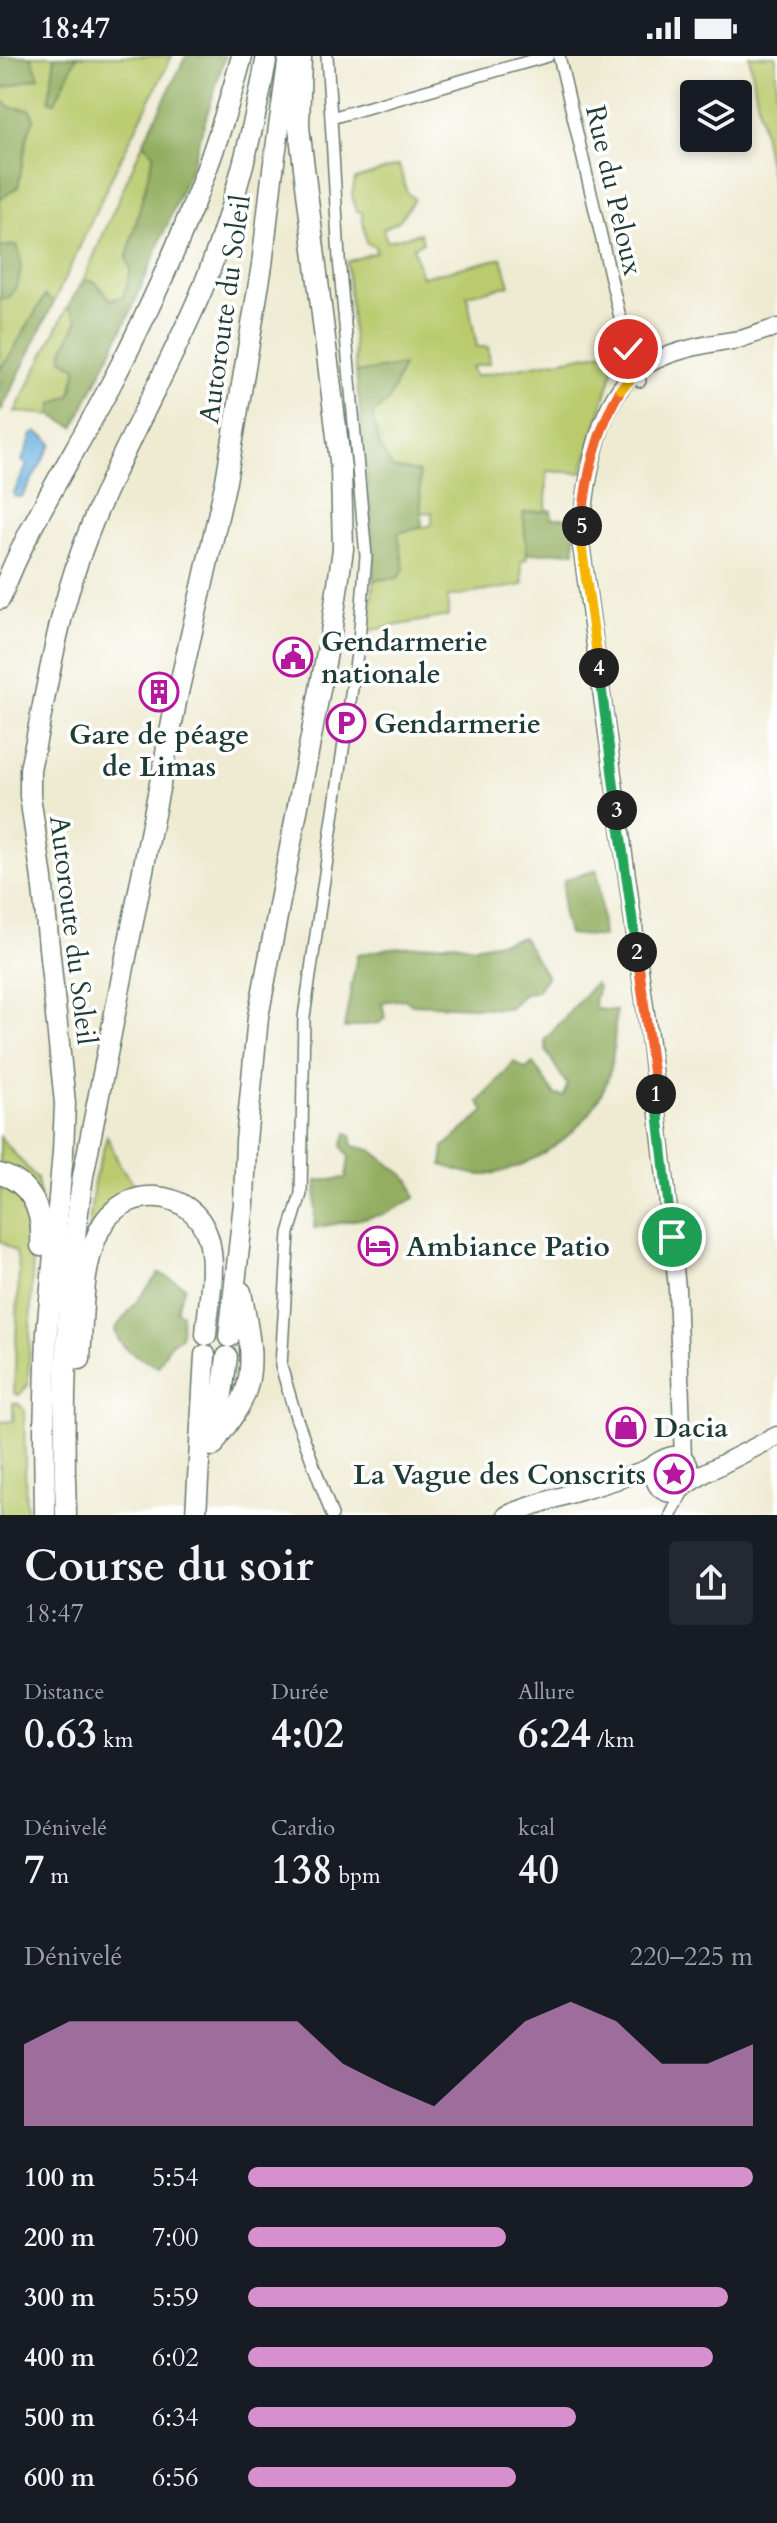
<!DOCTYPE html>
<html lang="fr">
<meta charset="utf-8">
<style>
body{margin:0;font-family:Cardo,serif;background:#242831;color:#f1f3f6;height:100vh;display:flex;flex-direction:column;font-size:30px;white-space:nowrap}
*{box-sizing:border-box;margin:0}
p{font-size:26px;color:#9ea1a6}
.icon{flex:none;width:44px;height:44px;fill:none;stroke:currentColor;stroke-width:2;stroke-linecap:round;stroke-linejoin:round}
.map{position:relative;height:1459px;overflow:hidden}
.details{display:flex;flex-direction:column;background:#171b24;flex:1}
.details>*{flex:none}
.buttons{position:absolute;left:680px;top:24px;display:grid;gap:16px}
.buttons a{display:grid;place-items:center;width:72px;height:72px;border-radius:8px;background:#171b24;box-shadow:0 4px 12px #0003;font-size:40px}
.pin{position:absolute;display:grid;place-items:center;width:68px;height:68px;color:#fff;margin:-34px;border:4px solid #fff;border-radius:50%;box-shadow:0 2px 8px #0007}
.km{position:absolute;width:40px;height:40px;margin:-20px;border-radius:50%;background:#222;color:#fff;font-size:22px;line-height:40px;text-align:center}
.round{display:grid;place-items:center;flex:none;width:84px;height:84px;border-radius:8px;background:#242831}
.head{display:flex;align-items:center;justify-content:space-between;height:136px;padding:0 24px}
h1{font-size:44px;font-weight:700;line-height:60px}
.stats{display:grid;grid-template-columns:repeat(3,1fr);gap:12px;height:136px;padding:8px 24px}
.stats div{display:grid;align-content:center}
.stats b{font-size:40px;font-weight:700}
.stats small{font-size:22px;font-weight:400}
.stats p{font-size:22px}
.chart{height:224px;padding:16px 24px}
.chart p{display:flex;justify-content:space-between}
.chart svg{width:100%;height:144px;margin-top:8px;fill:#d690ce;opacity:.7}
ul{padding:0 24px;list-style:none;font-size:26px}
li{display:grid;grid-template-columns:128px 96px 1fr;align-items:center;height:60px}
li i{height:20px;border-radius:10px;background:#d690ce}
.status{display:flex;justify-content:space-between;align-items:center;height:56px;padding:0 40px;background:#171b24;direction:ltr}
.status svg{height:22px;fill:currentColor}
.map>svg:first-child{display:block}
.green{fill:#baca6d;stroke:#6c8450;stroke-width:2}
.forest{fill:#93ae60;stroke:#59764a;stroke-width:2}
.water{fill:#68afdf;stroke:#44768a;stroke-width:2}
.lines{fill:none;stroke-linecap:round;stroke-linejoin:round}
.street-casing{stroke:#687a6c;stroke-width:14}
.secondary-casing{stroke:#687a6c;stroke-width:19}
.primary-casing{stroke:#687a6c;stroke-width:21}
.highway-casing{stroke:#687a6c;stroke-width:23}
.street{stroke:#fff;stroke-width:11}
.secondary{stroke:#fff;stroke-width:16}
.primary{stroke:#fff;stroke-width:18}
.highway{stroke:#fff;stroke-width:20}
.split-1-casing{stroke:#fff;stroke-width:16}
.split-2-casing{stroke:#fff;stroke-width:16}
.split-3-casing{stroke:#fff;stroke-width:16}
.split-4-casing{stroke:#fff;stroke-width:16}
.split-5-casing{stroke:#fff;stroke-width:16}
.split-6-casing{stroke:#fff;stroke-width:16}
.split-7-casing{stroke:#fff;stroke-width:16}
.split-1{stroke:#22a559;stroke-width:10}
.split-2{stroke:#f0652b;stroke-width:10}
.split-3{stroke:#22a559;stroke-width:10}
.split-4{stroke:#22a559;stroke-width:10}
.split-5{stroke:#f5b400;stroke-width:10}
.split-6{stroke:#f0652b;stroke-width:10}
.split-7{stroke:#f5b400;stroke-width:10}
.labels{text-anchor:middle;stroke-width:7;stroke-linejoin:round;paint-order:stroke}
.street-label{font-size:28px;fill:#1f3d34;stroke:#fff}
.poi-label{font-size:28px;font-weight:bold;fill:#1f3d34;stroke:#fff;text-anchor:start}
</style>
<div class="status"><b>18:47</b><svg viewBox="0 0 49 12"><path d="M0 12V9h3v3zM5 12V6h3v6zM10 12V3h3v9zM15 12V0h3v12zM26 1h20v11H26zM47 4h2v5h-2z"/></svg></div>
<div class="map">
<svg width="777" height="1459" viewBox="0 0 777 1459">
<rect width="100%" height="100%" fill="#fff"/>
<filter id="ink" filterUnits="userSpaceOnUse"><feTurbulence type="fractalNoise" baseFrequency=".0125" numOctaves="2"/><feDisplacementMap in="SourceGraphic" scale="16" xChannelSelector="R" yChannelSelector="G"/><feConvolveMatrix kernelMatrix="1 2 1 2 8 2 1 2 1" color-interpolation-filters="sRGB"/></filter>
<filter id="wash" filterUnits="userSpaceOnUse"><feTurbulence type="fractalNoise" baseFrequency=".006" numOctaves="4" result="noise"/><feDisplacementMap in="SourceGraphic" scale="32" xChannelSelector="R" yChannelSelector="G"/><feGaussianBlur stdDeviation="1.8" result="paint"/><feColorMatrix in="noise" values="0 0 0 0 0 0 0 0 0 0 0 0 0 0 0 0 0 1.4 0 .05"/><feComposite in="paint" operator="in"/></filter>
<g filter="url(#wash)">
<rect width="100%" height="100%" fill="#efebd3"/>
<g class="green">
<path d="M 31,0 L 55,0 L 49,44 L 54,46 L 77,0 L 172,0 L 117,110 L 54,246 L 45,240 L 8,303 L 0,312 L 0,243 L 9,242 L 17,189 L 0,191 L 0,143 L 18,131 L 28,77 L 34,63 L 30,53 L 12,52 L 0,43 L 0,33 L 38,21 Z"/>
<path d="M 749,0 L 776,0 L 777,151 Z"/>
<path d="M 143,87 L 154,97 L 127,202 L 131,214 L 123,242 L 111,244 L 94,225 L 83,225 Z"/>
<path d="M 399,109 L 407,136 L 414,143 L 399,165 L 383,173 L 387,185 L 420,177 L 423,186 L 413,191 L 422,221 L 502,202 L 510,229 L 467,239 L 477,291 L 488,291 L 490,307 L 471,311 L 475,320 L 615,294 L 613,314 L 582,417 L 547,415 L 546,455 L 524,457 L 527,503 L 521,505 L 523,529 L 448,541 L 448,560 L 367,575 L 374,524 L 398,522 L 398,477 L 432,469 L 432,456 L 421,457 L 419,416 L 392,412 L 380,391 L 372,359 L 389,344 L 403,309 L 356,317 L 347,206 L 376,196 L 375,190 L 366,187 L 362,156 L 356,155 L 352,138 L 355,123 Z"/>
<path d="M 68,250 L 78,264 L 63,295 L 77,311 L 71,339 L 53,348 L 51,359 L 15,356 Z"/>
<path d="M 107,1080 L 120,1110 L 139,1134 L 116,1142 L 88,1176 L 94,1126 Z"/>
<path d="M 0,1081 L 37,1123 L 40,1142 L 0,1111 Z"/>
<path d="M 0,1128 L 25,1143 L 34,1174 L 28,1329 L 19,1339 L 14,1337 L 19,1214 L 16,1196 L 0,1185 Z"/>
<path d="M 13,1347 L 19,1348 L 24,1354 L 26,1459 L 0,1459 L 0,1366 L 13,1365 Z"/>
</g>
<g class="forest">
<path d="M 0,0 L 31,0 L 39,21 L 0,33 Z"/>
<path d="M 55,0 L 77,0 L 55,46 L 49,45 Z"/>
<path d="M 186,0 L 225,0 L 190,114 L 131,255 L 74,371 L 51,359 L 53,348 L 71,339 L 77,311 L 62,304 L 63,295 L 78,264 L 68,250 L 83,225 L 94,225 L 111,244 L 123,241 L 131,214 L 127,202 L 154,98 L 143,87 Z"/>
<path d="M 0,43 L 12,52 L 30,53 L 34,63 L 28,77 L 18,131 L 0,143 Z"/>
<path d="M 17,189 C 24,208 21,227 9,242 L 0,243 L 0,191 Z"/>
<path d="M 45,240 L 54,246 L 0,357 L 0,312 L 8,303 Z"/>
<path d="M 403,309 L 389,344 L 372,359 L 380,391 L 392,412 L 419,416 L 422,471 L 398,477 L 404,513 L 398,522 L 374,524 L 372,474 L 356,317 Z"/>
<path d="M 551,454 L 552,462 L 575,462 L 575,495 L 527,498 L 523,457 Z"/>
<path d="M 597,814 L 603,881 L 568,878 L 562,855 L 564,824 Z"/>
<path d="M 523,881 L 547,921 L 537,935 L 523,939 L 509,953 L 412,948 L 404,943 L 382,946 L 385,962 L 379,967 L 344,972 L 357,899 L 390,892 L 455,887 L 474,891 Z"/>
<path d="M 595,927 L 598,931 L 594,945 L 596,953 L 616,955 C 614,983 615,1015 600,1040 C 578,1081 531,1112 485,1119 C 471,1120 455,1113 442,1109 L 444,1091 L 485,1055 L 479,1046 L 514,1006 L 526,1013 L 533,1007 L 555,1039 L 564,1040 L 567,1029 L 546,995 L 545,984 Z"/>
<path d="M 347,1077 L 351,1079 L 353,1090 L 371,1094 L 410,1124 L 415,1142 L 385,1158 L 314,1172 L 317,1125 L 346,1122 L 349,1101 L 342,1090 Z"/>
<path d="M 159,1217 L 185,1230 L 176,1255 L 182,1258 L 181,1281 L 170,1288 L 158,1311 C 142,1302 117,1294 115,1273 Z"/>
</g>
<path class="water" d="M 36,376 L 47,382 L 52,388 L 22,441 L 15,441 L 14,437 L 27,409 L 22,405 L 32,379 Z"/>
</g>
<g filter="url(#ink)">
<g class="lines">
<defs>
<g id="street">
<path d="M 327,0 L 331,62"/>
<path d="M 559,0 L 626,287 L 640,325"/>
<path d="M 332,1459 L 296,1361 L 281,1310 L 289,1177 L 301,1138 L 304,961 L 359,584 L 366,500 L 339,203 L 331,62 L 548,0"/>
<path d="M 671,1459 L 683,1435"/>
</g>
<g id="secondary">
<path d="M 732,286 L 777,271"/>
<path d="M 683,1403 L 677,1232 L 666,1129 L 650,987 L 581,488 C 584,440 594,348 636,316 C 664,295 706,288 740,283"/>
</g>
<g id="primary">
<path d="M 658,1407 C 650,1423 658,1437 675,1437 L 703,1418 L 777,1380"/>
<path d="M 507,1459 C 552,1441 600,1431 645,1414 C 654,1410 662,1401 673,1400 C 688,1400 693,1415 689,1427"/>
</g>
<g id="highway">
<path d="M 0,543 C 25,473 74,399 109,332 C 164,227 212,115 242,0"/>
<path d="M 0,1118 C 34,1128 43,1158 41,1190"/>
<path d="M 229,1281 L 244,1147 L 246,1085 L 258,961 L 332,570 L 343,493 L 341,413 L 299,71 L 301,0"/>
<path d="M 80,1303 C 83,1262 81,1213 99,1175 C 121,1127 192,1130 208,1181 C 217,1211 208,1249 206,1279"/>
<path d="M 217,1376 L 227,1301"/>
<path d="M 213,1390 C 222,1373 236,1359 243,1342 C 258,1309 247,1269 241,1236"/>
<path d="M 45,1459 L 44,1376 L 47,1277 L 63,1096 L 65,1047 L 42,823 L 30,740 L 30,713 C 46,641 56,564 82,494 C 115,403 167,319 204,229 C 233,155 253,78 267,0"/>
<path d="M 66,1459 C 62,1346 66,1231 83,1120 L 177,641 L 226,425 L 262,209 L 272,121 L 289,0"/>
<path d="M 196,1459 L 205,1299"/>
</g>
</defs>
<use href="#street" class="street-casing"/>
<use href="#secondary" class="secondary-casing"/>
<use href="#primary" class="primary-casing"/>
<use href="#highway" class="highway-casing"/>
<use href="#street" class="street"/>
<use href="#secondary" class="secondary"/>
<use href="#primary" class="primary"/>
<use href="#highway" class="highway"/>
</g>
</g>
<g class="lines" filter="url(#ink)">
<defs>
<path id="split-1" d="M 656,1038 L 672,1181"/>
<path id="split-2" d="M 637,896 L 656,1038"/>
<path id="split-3" d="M 617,754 L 637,896"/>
<path id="split-4" d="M 599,612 L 617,754"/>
<path id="split-5" d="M 582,470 L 581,488 L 599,612"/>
<path id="split-6" d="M 582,470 C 585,423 597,373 621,333"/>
<path id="split-7" d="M 621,333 L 636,317 L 628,293"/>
</defs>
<use href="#split-1" class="split-1-casing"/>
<use href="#split-2" class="split-2-casing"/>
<use href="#split-3" class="split-3-casing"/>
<use href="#split-4" class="split-4-casing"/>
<use href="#split-5" class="split-5-casing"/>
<use href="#split-6" class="split-6-casing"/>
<use href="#split-7" class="split-7-casing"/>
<use href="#split-1" class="split-1"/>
<use href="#split-2" class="split-2"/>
<use href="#split-3" class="split-3"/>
<use href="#split-4" class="split-4"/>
<use href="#split-5" class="split-5"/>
<use href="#split-6" class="split-6"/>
<use href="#split-7" class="split-7"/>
</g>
<defs>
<symbol id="civic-ring" viewBox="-11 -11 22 22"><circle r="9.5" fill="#fff" stroke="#b5179e" stroke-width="1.5"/><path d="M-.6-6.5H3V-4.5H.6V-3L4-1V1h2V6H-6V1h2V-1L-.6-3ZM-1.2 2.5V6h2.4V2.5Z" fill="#b5179e"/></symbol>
<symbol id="building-ring" viewBox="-11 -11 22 22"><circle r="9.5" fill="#fff" stroke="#b5179e" stroke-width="1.5"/><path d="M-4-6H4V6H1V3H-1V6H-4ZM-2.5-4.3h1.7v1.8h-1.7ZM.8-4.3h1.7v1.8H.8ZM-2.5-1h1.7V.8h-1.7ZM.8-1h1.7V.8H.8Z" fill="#b5179e"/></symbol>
<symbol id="parking-ring" viewBox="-11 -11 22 22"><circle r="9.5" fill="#fff" stroke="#b5179e" stroke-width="1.5"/><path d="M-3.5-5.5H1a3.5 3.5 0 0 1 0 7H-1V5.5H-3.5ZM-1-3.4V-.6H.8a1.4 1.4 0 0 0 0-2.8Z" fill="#b5179e"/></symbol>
<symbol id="hotel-ring" viewBox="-11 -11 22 22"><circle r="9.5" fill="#fff" stroke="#b5179e" stroke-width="1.5"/><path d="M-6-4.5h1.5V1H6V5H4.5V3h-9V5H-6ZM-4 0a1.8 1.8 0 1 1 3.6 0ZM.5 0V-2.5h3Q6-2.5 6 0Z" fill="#b5179e"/></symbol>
<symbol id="shop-ring" viewBox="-11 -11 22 22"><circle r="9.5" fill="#fff" stroke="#b5179e" stroke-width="1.5"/><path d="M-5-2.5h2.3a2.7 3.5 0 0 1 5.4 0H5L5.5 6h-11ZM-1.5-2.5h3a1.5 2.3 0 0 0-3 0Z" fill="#b5179e"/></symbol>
<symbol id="sight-ring" viewBox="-11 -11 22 22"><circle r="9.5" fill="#fff" stroke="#b5179e" stroke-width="1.5"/><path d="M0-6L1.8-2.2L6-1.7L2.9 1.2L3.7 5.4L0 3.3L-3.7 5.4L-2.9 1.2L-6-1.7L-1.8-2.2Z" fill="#b5179e"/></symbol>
</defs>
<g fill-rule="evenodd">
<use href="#civic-ring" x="271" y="579" width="44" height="44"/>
<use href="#building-ring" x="137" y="614" width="44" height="44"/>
<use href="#parking-ring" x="324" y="645" width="44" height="44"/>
<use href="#hotel-ring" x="356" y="1168" width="44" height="44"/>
<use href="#shop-ring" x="604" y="1349" width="44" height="44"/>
<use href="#sight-ring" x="652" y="1396" width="44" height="44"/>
</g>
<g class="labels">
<g class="street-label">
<text transform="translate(615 134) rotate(77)" y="10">Rue du Peloux</text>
<text transform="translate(224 253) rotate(-82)" y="10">Autoroute du Soleil</text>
<text transform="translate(74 874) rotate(83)" y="10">Autoroute du Soleil</text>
</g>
<g class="poi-label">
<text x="321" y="595">Gendarmerie<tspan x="321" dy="32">nationale</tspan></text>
<text x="374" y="677">Gendarmerie</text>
<text x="159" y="688" text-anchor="middle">Gare de péage<tspan x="159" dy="32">de Limas</tspan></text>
<text x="406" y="1200">Ambiance Patio</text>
<text x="654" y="1381">Dacia</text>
<text x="646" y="1428" text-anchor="end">La Vague des Conscrits</text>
</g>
</g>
</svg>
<div class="buttons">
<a><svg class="icon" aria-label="layers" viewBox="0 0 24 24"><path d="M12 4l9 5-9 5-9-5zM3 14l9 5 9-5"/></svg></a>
</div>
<div class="pin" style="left:672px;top:1181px;background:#1e9e55"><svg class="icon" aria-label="arrive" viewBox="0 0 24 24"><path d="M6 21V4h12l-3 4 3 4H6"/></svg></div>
<div class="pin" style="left:628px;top:293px;background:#d93025"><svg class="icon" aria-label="check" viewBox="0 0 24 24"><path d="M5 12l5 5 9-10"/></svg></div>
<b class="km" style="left:656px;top:1038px">1</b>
<b class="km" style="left:637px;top:896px">2</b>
<b class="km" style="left:617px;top:754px">3</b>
<b class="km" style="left:599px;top:612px">4</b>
<b class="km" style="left:582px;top:470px">5</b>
</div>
<section class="details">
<div class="head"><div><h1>Course du soir</h1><p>18:47</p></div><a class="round"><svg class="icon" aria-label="share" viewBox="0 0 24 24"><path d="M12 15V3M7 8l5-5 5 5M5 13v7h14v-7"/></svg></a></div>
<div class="stats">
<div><p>Distance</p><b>0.63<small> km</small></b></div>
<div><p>Durée</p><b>4:02</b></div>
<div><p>Allure</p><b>6:24<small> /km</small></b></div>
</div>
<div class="stats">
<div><p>Dénivelé</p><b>7<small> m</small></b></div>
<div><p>Cardio</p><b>138<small> bpm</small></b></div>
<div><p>kcal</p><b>40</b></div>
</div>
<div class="chart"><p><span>Dénivelé</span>220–225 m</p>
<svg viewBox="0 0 160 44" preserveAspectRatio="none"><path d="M0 44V19L10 12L20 12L30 12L40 12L50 12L60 12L70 25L80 32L90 38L100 25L110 12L120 6L130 12L140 25L150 25L160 19V44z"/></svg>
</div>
<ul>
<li><b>100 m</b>5:54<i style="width:100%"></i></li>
<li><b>200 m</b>7:00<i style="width:51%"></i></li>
<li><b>300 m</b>5:59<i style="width:95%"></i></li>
<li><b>400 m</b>6:02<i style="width:92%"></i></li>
<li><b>500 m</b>6:34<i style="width:65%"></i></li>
<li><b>600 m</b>6:56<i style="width:53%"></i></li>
</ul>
</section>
